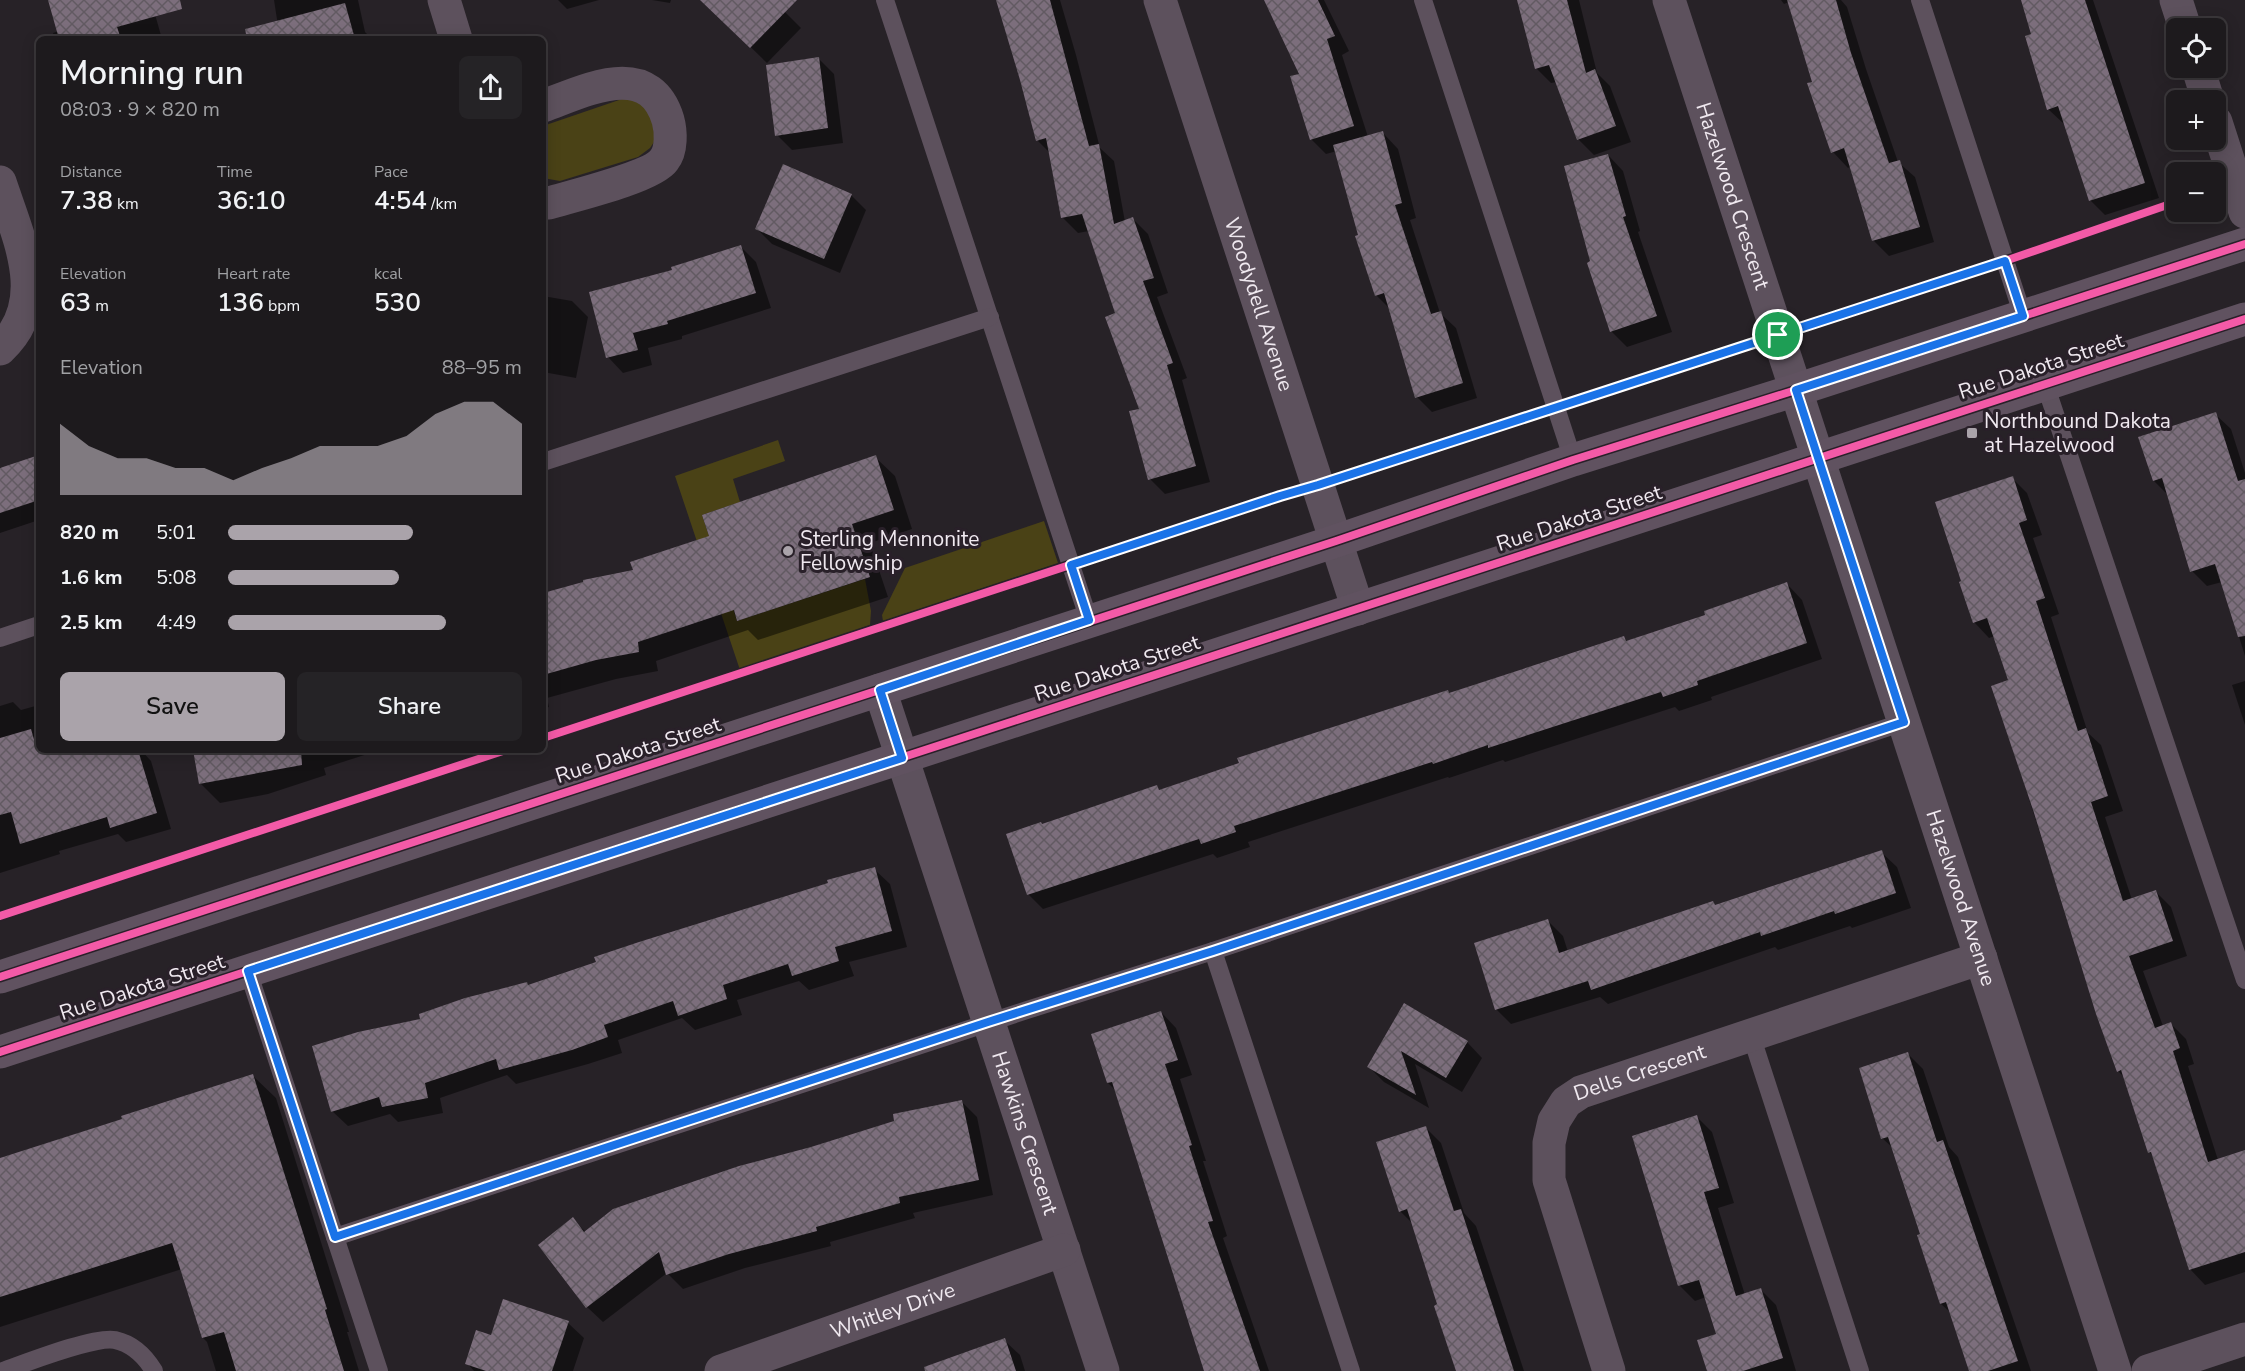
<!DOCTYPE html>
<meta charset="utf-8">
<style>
body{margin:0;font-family:"Nunito Sans",sans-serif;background:#252326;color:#f1f3f6;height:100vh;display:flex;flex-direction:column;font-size:22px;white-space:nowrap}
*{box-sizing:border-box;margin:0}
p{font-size:20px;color:#a0a1a4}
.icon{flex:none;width:33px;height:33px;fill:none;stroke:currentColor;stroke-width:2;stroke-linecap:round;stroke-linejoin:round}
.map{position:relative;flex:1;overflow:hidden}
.side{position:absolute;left:36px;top:36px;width:510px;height:717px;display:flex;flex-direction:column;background:#1d1a1d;border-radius:9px;box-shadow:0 3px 15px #0003,0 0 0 2px #3b383b}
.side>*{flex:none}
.buttons{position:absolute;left:2166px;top:18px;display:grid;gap:12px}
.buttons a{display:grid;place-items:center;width:60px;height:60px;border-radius:9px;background:#1d1a1d;box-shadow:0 3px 15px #0003,0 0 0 2px #3b383b;font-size:30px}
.pin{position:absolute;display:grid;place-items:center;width:51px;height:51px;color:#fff;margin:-26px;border:3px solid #fff;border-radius:50%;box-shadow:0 2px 6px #0007}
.round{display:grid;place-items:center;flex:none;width:63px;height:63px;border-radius:9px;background:#252326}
.summary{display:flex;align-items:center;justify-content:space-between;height:102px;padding:0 24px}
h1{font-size:33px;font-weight:600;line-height:45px}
.stats{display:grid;grid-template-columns:repeat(3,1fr);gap:9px;height:102px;padding:6px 24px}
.stats div{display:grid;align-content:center}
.stats b{font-size:26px;font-weight:600}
.stats small{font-size:16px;font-weight:400}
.stats p{font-size:16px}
.chart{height:168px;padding:12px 24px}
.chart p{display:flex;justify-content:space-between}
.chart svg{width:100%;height:108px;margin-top:6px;fill:#aaa3aa;opacity:.7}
.primary-button{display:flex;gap:12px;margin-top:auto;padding:12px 24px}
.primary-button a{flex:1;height:69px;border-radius:9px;background:#aaa3aa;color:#111;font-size:24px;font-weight:600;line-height:69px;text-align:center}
.primary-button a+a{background:#252326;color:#f1f3f6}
ul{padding:0 24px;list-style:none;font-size:20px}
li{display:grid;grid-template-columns:96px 72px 1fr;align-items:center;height:45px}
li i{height:15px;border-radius:8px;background:#aaa3aa}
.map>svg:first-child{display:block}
.grass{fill:#4a4216}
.shadow{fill:#0007}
.building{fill:url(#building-cross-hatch)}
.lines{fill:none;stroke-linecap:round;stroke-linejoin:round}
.lane{stroke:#5d515d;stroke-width:18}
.street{stroke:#5d515d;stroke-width:33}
.secondary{stroke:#605260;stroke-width:33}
.cycleway-casing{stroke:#292029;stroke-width:11}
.cycleway{stroke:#f35aa7;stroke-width:8}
.route-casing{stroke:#fff;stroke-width:12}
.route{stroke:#1a73e8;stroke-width:8}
.poi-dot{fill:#aaa3aa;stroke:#292029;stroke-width:2}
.labels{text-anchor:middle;stroke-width:6;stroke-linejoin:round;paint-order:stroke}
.street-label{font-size:21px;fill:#f0e9f0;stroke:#292029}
.poi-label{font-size:21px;fill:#f0e9f0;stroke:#292029;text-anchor:start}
</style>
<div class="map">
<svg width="2245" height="1371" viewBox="0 0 2245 1371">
<defs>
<pattern id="building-cross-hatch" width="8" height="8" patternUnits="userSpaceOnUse" patternTransform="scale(1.5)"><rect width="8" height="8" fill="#7c6e7c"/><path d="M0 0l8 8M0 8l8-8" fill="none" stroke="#625a62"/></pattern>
</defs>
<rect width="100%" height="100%" fill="#272227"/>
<g class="grass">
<path d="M 631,98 L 649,107 L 656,139 L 650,148 L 638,157 L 560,181 L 543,178 L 543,126 L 622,99 Z"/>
<path d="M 778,440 L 785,461 L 733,479 L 740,502 L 702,515 L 737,621 L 865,579 L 871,611 L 870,625 L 740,670 L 675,476 Z"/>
<path d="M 1044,521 L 1058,563 L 883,621 L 882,615 L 905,568 Z"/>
</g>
<g class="shadow">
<path d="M 50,0 L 151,0 L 162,39 L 55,39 L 53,33 L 59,31 Z"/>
<path d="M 274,0 L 358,0 L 365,32 L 372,39 L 280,39 Z"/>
<path d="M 558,0 L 599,0 L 567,9 Z"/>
<path d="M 652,0 L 671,0 L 670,3 Z"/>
<path d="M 702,0 L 773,0 L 801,28 L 767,63 Z"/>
<path d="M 998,0 L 1060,0 L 1076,55 L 1100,148 L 1114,161 L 1125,222 L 1133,219 L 1148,234 L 1168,293 L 1157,297 L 1187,378 L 1182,380 L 1210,482 L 1165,494 L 1150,479 L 1141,410 L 1117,314 L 1089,231 L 1078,233 L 1062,217 L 1051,154 L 1037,140 Z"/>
<path d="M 1271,0 L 1324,0 L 1349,51 L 1342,55 L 1368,137 L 1383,133 L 1398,149 L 1416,218 L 1410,220 L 1440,313 L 1456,328 L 1477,398 L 1432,412 L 1417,397 L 1391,310 L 1377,296 L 1357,237 L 1360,236 L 1337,151 L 1326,154 L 1311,139 L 1301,75 Z"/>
<path d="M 1518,0 L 1579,0 L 1597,73 L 1610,86 L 1631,142 L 1594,155 L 1579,140 L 1557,82 L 1551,83 L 1536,68 Z"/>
<path d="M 1781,0 L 1841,0 L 1847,7 L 1866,69 L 1898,162 L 1915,177 L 1934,242 L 1889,256 L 1874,241 L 1851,166 L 1848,168 L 1833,152 L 1789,2 L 1784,4 Z"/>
<path d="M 2023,0 L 2093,0 L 2159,198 L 2105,215 L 2090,200 L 2065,124 L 2064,124 L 2048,109 L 2033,35 Z"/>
<path d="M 819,59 L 834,74 L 843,143 L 792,150 L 777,135 Z"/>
<path d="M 1608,155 L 1623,171 L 1640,231 L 1638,232 L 1672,332 L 1627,347 L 1612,332 L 1589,264 L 1592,262 Z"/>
<path d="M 851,195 L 866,210 L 840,273 L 772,244 L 757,229 Z"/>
<path d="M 741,247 L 756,262 L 771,308 L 682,336 L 682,339 L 648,348 L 652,365 L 623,373 L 608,357 L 674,272 Z"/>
<path d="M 543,296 L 572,301 L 588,317 L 576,378 L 543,372 L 543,374 Z"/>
<path d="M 2215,414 L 2231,429 L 2245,473 L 2245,656 L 2222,582 L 2207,586 L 2192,571 L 2169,496 L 2154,481 Z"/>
<path d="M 39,456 L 39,520 L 0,533 L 0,467 L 2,469 Z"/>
<path d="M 875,457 L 895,476 L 912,529 L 870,543 L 888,597 L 758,640 L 748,630 L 656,661 L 658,671 L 616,679 L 547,698 L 549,707 L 543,709 L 543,594 L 635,572 Z"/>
<path d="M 2012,478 L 2027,493 L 2042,535 L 2033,538 L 2059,614 L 2051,617 L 2088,733 L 2101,745 L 2123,811 L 2105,817 L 2132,900 L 2156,892 L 2171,907 L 2187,956 L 2143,971 L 2163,1026 L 2170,1023 L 2186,1039 L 2194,1064 L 2188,1066 L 2218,1160 L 2245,1151 L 2245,1272 L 2205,1285 L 2190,1269 L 2154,1157 L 2149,1152 L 2125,1078 L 2118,1071 L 2098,1014 L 1993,687 L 2010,681 L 1995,636 L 1989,638 L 1974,622 Z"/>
<path d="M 1787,584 L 1802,600 L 1822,659 L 1711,697 L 1712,700 L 1679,711 L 1675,707 L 1505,762 L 1503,760 L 1449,778 L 1448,777 L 1248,842 L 1250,847 L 1217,858 L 1213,854 L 1043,909 L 1028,894 L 1043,825 L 1157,787 L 1160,791 L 1624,638 L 1628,642 L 1707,616 Z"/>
<path d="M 2245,681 L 2245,725 L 2232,685 Z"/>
<path d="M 13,702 L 21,710 L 39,705 L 39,750 L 141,750 L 151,761 L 171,829 L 126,842 L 118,834 L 59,851 L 60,854 L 0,873 L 0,706 Z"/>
<path d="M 194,750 L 380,750 L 324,768 L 326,775 L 268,794 L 220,803 L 201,784 Z"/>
<path d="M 1881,852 L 1897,867 L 1911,908 L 1852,928 L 1850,926 L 1778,950 L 1775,947 L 1608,1004 L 1600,997 L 1511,1024 L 1496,1009 L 1548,921 L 1563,936 L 1568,952 L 1716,906 Z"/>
<path d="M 874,869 L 890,884 L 907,947 L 849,962 L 854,976 L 809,990 L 799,981 L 737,1000 L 742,1015 L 695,1030 L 682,1018 L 618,1040 L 622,1053 L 588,1064 L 516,1084 L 507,1075 L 440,1098 L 443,1113 L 398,1122 L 390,1114 L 348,1126 L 332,1111 L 422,1020 L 529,986 Z"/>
<path d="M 1405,1005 L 1467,1042 L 1482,1058 L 1462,1092 L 1415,1064 L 1429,1108 L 1384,1082 L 1369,1067 Z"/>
<path d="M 1161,1012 L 1176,1028 L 1192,1075 L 1180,1079 L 1206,1161 L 1203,1161 L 1227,1236 L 1223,1238 L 1269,1371 L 1206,1371 L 1116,1091 L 1108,1083 Z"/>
<path d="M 1908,1054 L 1923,1069 L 1949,1147 L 1958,1157 L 2031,1371 L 1971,1371 L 1952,1314 L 1941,1304 L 1919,1236 L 1922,1235 L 1894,1149 L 1882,1138 Z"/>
<path d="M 253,1076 L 276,1098 L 349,1332 L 347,1332 L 359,1371 L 216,1371 L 207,1342 L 203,1338 L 182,1269 L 0,1327 L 0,1159 L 123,1120 Z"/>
<path d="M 961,1101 L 977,1117 L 993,1195 L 913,1213 L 915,1218 L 830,1242 L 831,1246 L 745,1268 L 683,1289 L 667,1273 L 603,1322 L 587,1307 L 540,1245 L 572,1219 L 586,1232 L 811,1149 Z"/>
<path d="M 1697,1117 L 1712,1132 L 1734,1203 L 1718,1208 L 1745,1295 L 1761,1290 L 1776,1305 L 1796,1371 L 1709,1371 L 1718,1335 L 1706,1297 L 1695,1301 L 1680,1286 Z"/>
<path d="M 1425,1127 L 1441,1143 L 1464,1213 L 1476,1226 L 1524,1371 L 1458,1371 L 1413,1224 L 1400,1211 Z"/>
<path d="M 504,1301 L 568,1323 L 584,1338 L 573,1371 L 474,1371 L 467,1363 L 492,1337 Z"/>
<path d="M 1004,1340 L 1020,1355 L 1025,1371 L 942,1371 Z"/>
</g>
<g class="building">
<path d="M 48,0 L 180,0 L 182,9 L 117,27 L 121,39 L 59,39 Z"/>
<path d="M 700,0 L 797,0 L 750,48 Z"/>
<path d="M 996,0 L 1050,0 L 1089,146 L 1099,144 L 1114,224 L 1133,217 L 1154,278 L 1143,281 L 1173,363 L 1167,365 L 1196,466 L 1148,480 L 1129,411 L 1139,409 L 1105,317 L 1115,313 L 1082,214 L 1061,218 L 1046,138 L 1036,141 L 1020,80 Z"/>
<path d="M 1264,0 L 1318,0 L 1335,36 L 1327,39 L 1354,126 L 1310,140 L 1290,76 L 1299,74 Z"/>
<path d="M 1517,0 L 1567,0 L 1586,73 L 1595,69 L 1616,126 L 1577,140 L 1549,65 L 1535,69 Z"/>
<path d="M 1787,0 L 1836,0 L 1851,53 L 1889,163 L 1900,160 L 1920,227 L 1872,241 L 1844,148 L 1831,153 L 1807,83 L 1812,82 Z"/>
<path d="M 2021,0 L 2085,0 L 2145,183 L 2089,201 L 2058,106 L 2047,110 L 2025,36 L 2031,34 Z"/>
<path d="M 345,3 L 355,39 L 247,39 L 245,29 Z"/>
<path d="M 819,57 L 828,128 L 775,136 L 766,65 Z"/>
<path d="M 1383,131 L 1402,203 L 1395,205 L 1431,314 L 1441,311 L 1463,383 L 1415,398 L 1384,293 L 1375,296 L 1355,236 L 1358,235 L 1333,145 Z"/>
<path d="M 1608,154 L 1626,216 L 1623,217 L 1657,316 L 1610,332 L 1587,263 L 1590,261 L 1564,166 Z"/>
<path d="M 783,164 L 852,194 L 824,259 L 755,229 Z"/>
<path d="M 741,245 L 756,293 L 667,321 L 668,324 L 633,333 L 638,350 L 606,358 L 589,292 L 672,270 L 671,267 Z"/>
<path d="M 2216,412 L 2238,481 L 2245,479 L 2245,636 L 2238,637 L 2215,564 L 2190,572 L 2162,478 L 2153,481 L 2138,437 Z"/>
<path d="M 39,455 L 39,500 L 0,513 L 0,468 Z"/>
<path d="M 876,455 L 894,510 L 852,524 L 870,577 L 737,621 L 734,610 L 638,642 L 639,652 L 596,660 L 543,675 L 543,593 L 583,582 L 583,580 L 633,570 L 630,562 L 709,536 L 702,515 Z"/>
<path d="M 2013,476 L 2027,520 L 2019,523 L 2045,598 L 2036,601 L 2078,731 L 2086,728 L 2108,796 L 2091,802 L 2123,901 L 2156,890 L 2173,941 L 2129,956 L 2155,1028 L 2171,1022 L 2180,1048 L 2173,1051 L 2208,1162 L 2245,1150 L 2245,1252 L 2189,1270 L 2151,1152 L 2148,1153 L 2121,1070 L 2117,1072 L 2096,1014 L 2034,813 L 1991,686 L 2008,680 L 1987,618 L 1973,623 L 1959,582 L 1961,581 L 1935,502 Z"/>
<path d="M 1787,582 L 1807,643 L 1697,681 L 1698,685 L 1663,697 L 1661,692 L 1488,748 L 1488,745 L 1433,764 L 1432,762 L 1234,826 L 1236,832 L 1201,844 L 1199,839 L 1027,895 L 1006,834 L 1041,822 L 1042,824 L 1157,785 L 1159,790 L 1239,763 L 1237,758 L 1448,690 L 1449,693 L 1624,636 L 1626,641 L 1705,615 L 1704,611 Z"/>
<path d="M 31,729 L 37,750 L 138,750 L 157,813 L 110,828 L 107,817 L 20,844 L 11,812 L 0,815 L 0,738 Z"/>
<path d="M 193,750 L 301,750 L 302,765 L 199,784 Z"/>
<path d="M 1882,850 L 1896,893 L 1835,914 L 1834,911 L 1761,936 L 1760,932 L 1591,990 L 1588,981 L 1495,1010 L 1474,943 L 1548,919 L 1559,953 L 1713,901 L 1715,905 Z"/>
<path d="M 875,867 L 892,931 L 835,947 L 839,961 L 792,976 L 788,964 L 723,985 L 727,999 L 678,1016 L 673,1001 L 604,1025 L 608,1037 L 572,1050 L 499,1070 L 496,1059 L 425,1083 L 428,1098 L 382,1107 L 379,1097 L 331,1112 L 312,1046 L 358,1032 L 420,1019 L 419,1014 L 465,998 L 527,982 L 528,985 L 596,962 L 594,957 L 639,942 L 828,883 L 827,880 Z"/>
<path d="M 1404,1003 L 1468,1041 L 1446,1078 L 1401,1051 L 1416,1095 L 1367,1067 Z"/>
<path d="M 1161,1011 L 1178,1060 L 1165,1064 L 1192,1145 L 1189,1146 L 1213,1221 L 1208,1222 L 1260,1371 L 1204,1371 L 1112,1082 L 1107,1083 L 1091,1034 Z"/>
<path d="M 1908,1052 L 1937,1142 L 1943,1140 L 2018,1361 L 1988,1371 L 1969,1371 L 1946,1302 L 1940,1304 L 1917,1235 L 1920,1234 L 1888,1137 L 1881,1139 L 1859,1068 Z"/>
<path d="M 253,1074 L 327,1309 L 325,1310 L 344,1371 L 236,1371 L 224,1332 L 202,1338 L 172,1243 L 0,1297 L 0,1158 L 122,1119 L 121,1116 Z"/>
<path d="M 962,1100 L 979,1180 L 899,1197 L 900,1203 L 816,1227 L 817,1231 L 729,1254 L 666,1275 L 659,1252 L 586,1308 L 538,1245 L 573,1217 L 584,1232 L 613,1209 L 739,1166 L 811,1147 L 894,1121 L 893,1114 Z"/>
<path d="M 1697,1115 L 1719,1188 L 1704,1192 L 1736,1296 L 1761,1288 L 1783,1358 L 1743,1371 L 1707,1371 L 1697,1340 L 1716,1334 L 1699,1280 L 1678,1286 L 1632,1136 Z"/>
<path d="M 1426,1126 L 1454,1211 L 1461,1209 L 1514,1371 L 1456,1371 L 1434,1306 L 1437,1304 L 1407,1209 L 1399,1212 L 1376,1142 Z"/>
<path d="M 503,1299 L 569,1321 L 552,1371 L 486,1371 L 465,1364 L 476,1330 L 491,1335 Z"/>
<path d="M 1005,1338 L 1016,1371 L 925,1371 L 924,1367 Z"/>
</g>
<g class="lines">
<g class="lane">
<path d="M 885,0 L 1089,620"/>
<path d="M 1423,0 L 1573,460"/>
<path d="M 1920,0 L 2023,316"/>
<path d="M 2045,384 L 2245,980"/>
<path d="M 543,462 L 990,317"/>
<path d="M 0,638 L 39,625"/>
<path d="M 248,971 L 335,1237"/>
<path d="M 1751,1035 L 1860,1371"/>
<path d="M 3,1371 C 26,1363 94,1336 115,1340 C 133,1344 145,1356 154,1371"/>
<path d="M 379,1371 L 335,1237 L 1027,1010 L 1213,951"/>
<path d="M 1351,1371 L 1213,951 L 1904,722"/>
</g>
<g class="street">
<path d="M 444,0 L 456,39"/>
<path id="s1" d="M 1160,0 L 1358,609"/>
<path id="s2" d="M 1669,0 L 2115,1371"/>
<path d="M 2176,0 L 2185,28"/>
<path d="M 2198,68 L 2208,100"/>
<path d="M 543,106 C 585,91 649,57 668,120 C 671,131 672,150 664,160 C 652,177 572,196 549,203 L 543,202"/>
<path d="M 2216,122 L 2245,212"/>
<path d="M 0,182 C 18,237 51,302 0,349"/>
<path id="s3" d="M 880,690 L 1103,1371"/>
<path id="s4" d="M 721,1371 L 1064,1250"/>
<path id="s5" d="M 1609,1371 L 1549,1180 L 1549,1143 L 1554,1121 L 1566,1102 L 1581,1092 L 1602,1085 L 1981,958"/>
<path d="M 2148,1371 L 2245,1339"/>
</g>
<g class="secondary">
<path d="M 0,977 L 1336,541 L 1573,460 L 1796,390 L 2245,244"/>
<path d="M 0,1052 L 2245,319"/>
</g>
<defs>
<g id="cycleway">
<path d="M 543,738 L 1280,496 L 1318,485 L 2005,261 L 2176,202"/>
<path d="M 0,916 L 506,750"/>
<path d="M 0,977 L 1336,541 L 1573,460 L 1796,390 L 2245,244"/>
<path d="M 0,1052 L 2245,319"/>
</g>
</defs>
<use href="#cycleway" class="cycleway-casing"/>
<use href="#cycleway" class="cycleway"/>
</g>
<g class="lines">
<defs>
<path id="route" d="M 2005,261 L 2023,316 L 1796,390 L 1904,722 L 1213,951 L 988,1022 L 335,1237 L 248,971 L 902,758 L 880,690 L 1089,620 L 1071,565 L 1280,496 L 1318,485 Z"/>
</defs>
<use href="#route" class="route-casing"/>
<use href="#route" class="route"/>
</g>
<g class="poi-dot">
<rect x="1966" y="427" width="12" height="12" rx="3"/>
<circle cx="788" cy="551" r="6"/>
</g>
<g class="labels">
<g class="street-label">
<text dy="7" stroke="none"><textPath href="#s2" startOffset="206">Hazelwood Crescent</textPath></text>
<text dy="7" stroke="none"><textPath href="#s1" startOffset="320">Woodydell Avenue</textPath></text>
<text transform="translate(2041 366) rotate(-18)" y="7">Rue Dakota Street</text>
<text transform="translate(1579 518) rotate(-18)" y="7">Rue Dakota Street</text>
<text transform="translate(1117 668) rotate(-18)" y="7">Rue Dakota Street</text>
<text transform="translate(638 750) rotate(-18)" y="7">Rue Dakota Street</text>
<text dy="7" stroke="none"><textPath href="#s2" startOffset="944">Hazelwood Avenue</textPath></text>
<text transform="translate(142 987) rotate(-18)" y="7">Rue Dakota Street</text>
<text dy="7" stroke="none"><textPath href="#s5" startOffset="362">Dells Crescent</textPath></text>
<text dy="7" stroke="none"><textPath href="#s3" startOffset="466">Hawkins Crescent</textPath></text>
<text dy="7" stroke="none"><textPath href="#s4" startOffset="182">Whitley Drive</textPath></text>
</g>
<g class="poi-label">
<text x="1984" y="428">Northbound Dakota<tspan x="1984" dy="24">at Hazelwood</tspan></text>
<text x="800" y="546">Sterling Mennonite<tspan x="800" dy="24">Fellowship</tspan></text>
</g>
</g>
</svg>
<div class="buttons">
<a><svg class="icon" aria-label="locate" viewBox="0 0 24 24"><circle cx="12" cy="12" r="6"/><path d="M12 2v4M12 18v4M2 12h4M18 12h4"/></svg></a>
<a>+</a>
<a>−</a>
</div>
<div class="pin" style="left:1778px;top:335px;background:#1e9e55"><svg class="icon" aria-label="arrive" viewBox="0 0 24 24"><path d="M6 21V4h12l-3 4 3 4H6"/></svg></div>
<section class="side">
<div class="summary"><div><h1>Morning run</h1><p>08:03 · 9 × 820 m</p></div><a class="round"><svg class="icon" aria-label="share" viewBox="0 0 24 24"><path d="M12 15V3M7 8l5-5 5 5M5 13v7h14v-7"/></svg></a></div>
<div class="stats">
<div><p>Distance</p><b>7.38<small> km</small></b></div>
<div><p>Time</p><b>36:10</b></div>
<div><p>Pace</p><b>4:54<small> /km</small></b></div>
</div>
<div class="stats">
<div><p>Elevation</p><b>63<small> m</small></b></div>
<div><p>Heart rate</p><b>136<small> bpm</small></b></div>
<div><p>kcal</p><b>530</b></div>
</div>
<div class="chart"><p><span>Elevation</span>88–95 m</p>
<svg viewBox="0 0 160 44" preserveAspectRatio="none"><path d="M0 44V15L10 24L20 29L30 29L40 33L50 33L60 38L70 33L80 29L90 24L100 24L110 24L120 20L130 11L140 6L150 6L160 15V44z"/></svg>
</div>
<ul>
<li><b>820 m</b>5:01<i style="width:63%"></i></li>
<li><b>1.6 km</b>5:08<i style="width:58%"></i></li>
<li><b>2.5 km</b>4:49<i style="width:74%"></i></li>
</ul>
<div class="primary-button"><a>Save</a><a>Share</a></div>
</section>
</div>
